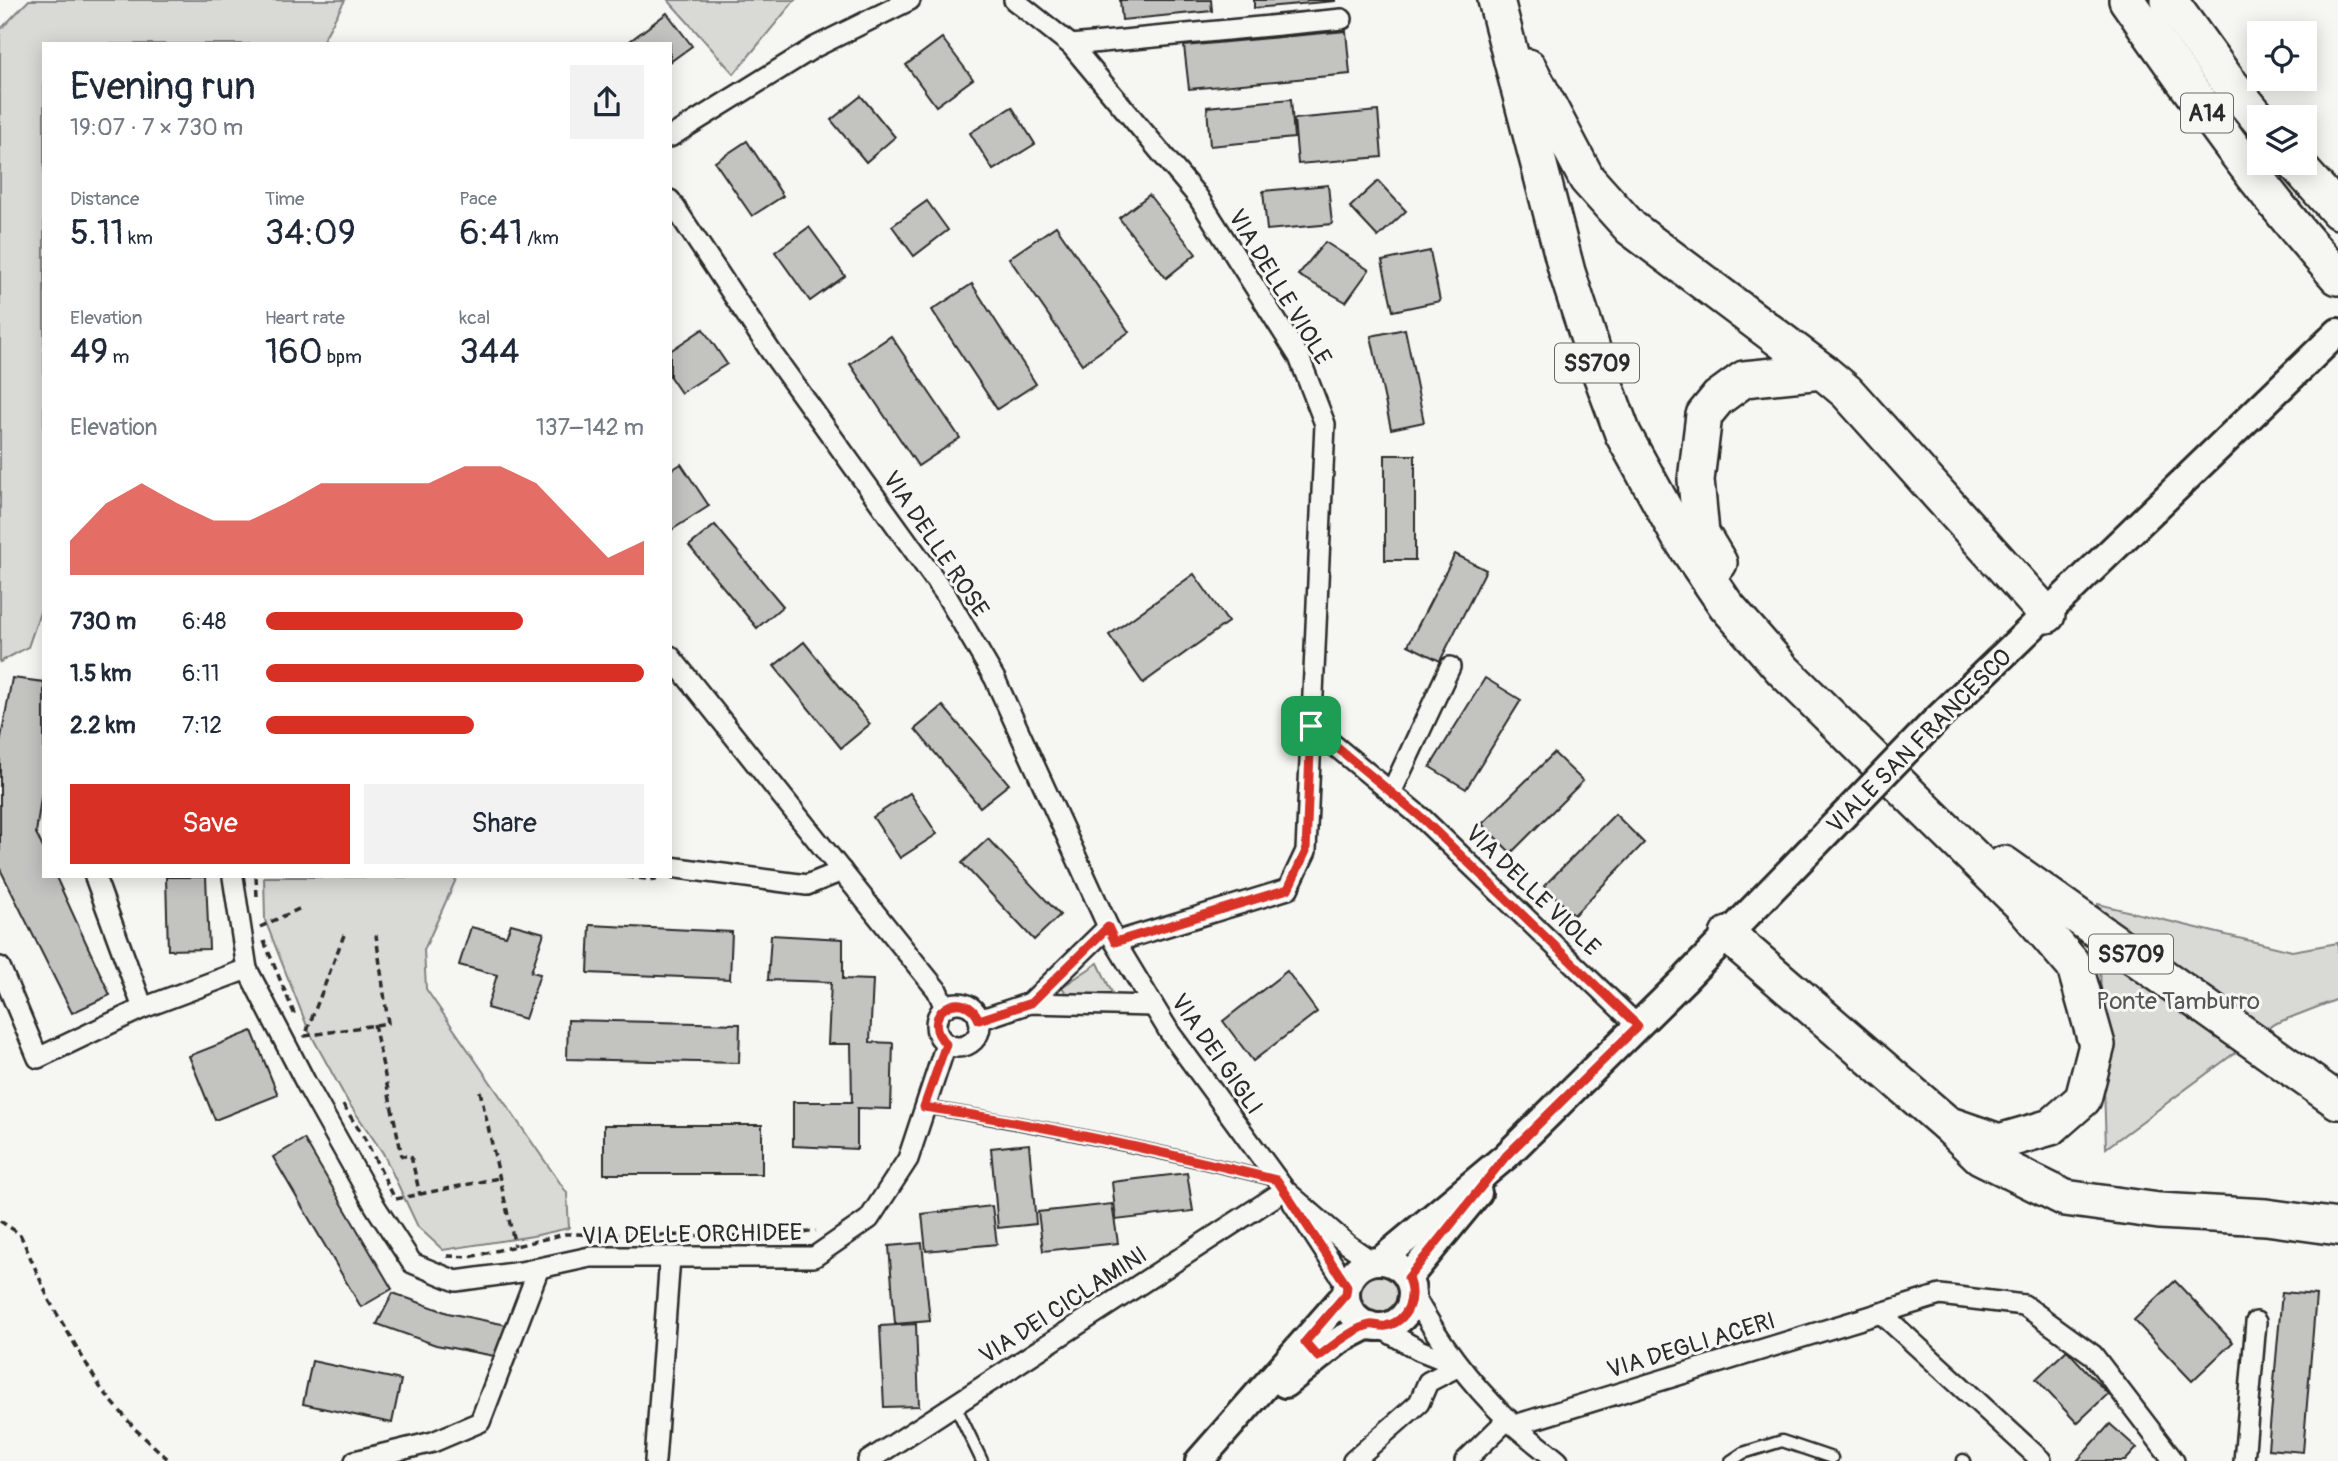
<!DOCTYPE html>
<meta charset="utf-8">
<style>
body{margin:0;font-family:Pangolin,sans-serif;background:#f2f2f3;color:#1f2937;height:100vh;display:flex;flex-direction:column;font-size:26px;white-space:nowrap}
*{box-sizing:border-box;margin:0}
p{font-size:23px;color:#747a83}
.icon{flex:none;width:38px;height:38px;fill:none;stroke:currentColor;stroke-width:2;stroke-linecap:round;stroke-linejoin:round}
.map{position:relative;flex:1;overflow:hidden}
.side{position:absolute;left:42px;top:42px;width:630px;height:836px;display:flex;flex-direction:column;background:#fff;border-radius:0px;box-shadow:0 4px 18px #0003}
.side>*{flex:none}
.tools{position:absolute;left:2247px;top:21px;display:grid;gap:14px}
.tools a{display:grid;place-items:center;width:70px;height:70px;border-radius:0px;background:#fff;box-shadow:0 4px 18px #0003;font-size:35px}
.pin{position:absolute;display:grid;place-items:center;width:60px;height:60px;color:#fff;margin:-30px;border-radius:14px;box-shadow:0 4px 10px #0006}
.round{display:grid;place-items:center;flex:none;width:74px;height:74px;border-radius:0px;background:#f2f2f3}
.headline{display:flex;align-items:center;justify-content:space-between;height:119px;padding:0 28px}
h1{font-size:38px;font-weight:600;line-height:52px}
.figures{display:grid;grid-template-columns:repeat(3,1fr);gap:10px;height:119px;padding:7px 28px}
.figures div{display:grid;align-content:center}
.figures b{font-size:35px;font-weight:600}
.figures small{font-size:19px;font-weight:400}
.figures p{font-size:19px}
.chart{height:196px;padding:14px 28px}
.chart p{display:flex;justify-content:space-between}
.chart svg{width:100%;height:126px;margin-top:7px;fill:#d93025;opacity:.7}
.cta{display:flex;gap:14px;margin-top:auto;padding:14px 28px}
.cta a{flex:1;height:80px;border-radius:0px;background:#d93025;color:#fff;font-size:28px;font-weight:600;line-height:80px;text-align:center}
.cta a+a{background:#f2f2f3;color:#1f2937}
ul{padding:0 28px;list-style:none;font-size:23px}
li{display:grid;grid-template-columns:112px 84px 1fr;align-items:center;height:52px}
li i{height:18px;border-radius:9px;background:#d93025}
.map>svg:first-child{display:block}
.green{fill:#d9d9d5;stroke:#828280;stroke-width:2}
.building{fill:#c3c3c0;stroke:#2b2b2b;stroke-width:2}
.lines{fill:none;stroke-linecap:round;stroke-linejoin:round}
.lane-casing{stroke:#2b2b2b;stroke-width:15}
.street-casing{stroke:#2b2b2b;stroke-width:24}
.secondary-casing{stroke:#2b2b2b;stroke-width:32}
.highway-casing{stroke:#2b2b2b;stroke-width:40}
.path{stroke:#2b2b2b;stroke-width:3.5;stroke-dasharray:7 5;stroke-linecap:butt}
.lane{stroke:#f6f6f2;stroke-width:10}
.street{stroke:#f6f6f2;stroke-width:19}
.secondary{stroke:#f6f6f2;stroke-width:26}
.highway{stroke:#f6f6f2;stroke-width:35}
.secondary-bridge-casing{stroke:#2b2b2b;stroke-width:32;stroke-linecap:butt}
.secondary-bridge{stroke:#f6f6f2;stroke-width:26}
.route-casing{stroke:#fff;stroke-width:14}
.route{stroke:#d93025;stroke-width:9}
.labels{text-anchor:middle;stroke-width:6;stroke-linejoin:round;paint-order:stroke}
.shield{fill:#f6f6f2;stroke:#686867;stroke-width:2}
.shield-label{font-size:23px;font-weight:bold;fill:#2b2b2b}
.street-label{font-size:24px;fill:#2b2b2b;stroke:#f6f6f2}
.park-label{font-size:24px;fill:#565656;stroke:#f6f6f2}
</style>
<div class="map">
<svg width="2338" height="1461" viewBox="0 0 2338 1461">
<rect width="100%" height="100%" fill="#f6f6f2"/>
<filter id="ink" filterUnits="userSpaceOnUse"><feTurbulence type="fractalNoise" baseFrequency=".0143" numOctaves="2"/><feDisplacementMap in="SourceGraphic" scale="14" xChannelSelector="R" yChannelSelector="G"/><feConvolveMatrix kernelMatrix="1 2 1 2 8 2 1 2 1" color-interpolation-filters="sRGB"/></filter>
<g filter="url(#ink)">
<g class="green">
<path d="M 29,0 L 345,0 L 321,44 L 44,44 L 44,601 L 28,647 L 0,662 L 0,30 Z"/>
<path d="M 668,0 L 795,0 L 734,74 Z"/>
<path d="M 264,877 L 457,877 L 424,950 L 426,989 L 567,1193 L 569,1228 L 533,1236 L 443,1250 L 418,1227 L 383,1153 L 348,1102 L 309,1031 L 265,920 Z"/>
<path d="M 2098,904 L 2292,951 L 2338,943 L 2338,999 L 2274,1024 L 2106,1148 Z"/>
<path d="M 1098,963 L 1113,995 L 1070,999 L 1062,987 Z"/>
<circle cx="1377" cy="1294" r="24"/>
</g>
<g class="building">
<path d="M 1120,0 L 1211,0 L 1212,11 L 1122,20 Z"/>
<path d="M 1254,0 L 1335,0 L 1335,1 L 1254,8 Z"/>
<path d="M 667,13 L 692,46 L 670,62 L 670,44 L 626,44 Z"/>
<path d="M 1346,31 L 1350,74 L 1189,89 L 1184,46 Z"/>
<path d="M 942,38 L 973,79 L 936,106 L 906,65 Z"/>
<path d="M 861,96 L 895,137 L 866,162 L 831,120 Z"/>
<path d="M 1291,99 L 1294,138 L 1210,146 L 1207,107 Z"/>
<path d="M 1012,107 L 1035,144 L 993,170 L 970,133 Z"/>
<path d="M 1378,111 L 1382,157 L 1298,164 L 1294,119 Z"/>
<path d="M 747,141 L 783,196 L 752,216 L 715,162 Z"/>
<path d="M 1378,181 L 1406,211 L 1378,237 L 1350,207 Z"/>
<path d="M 1328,185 L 1332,224 L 1267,230 L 1263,191 Z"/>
<path d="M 1149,195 L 1196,254 L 1166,278 L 1119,218 Z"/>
<path d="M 927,201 L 948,230 L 914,256 L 892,226 Z"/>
<path d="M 1056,226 L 1129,332 L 1082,364 L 1009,258 Z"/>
<path d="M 809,227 L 845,276 L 810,301 L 775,252 Z"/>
<path d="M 1325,242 L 1369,270 L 1346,302 L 1298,275 Z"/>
<path d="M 1430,251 L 1440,301 L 1393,311 L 1382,261 Z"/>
<path d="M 972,284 L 1036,384 L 997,409 L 932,310 Z"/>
<path d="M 703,329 L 727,364 L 681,393 L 670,377 L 670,351 Z"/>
<path d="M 1405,329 L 1424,422 L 1391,429 L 1371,336 Z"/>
<path d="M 891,336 L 960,438 L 918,466 L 850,364 Z"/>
<rect x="1385" y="455" width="30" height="105"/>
<path d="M 681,464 L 709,506 L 670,531 L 670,471 Z"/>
<path d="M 715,525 L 783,606 L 757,628 L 689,546 Z"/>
<path d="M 1455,554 L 1486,570 L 1440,661 L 1408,645 Z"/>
<path d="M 1194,574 L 1228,622 L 1143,683 L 1109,635 Z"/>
<path d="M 804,642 L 870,724 L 841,748 L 774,666 Z"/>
<path d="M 12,678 L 44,682 L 44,777 L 36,833 L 44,850 L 44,877 L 56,877 L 110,995 L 72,1013 L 0,869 L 0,743 Z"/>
<path d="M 1485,678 L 1521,700 L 1466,789 L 1430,767 Z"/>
<path d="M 943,706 L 1009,784 L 980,807 L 915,729 Z"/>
<path d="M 1554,753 L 1583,781 L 1511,853 L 1482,824 Z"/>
<path d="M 910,793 L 937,834 L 900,858 L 873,817 Z"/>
<path d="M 1615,814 L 1644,843 L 1574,915 L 1544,886 Z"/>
<path d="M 988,839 L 1060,915 L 1034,940 L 962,863 Z"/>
<path d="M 166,877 L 206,877 L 209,949 L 168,950 Z"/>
<path d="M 511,924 L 544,933 L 531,972 L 540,974 L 525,1019 L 487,1008 L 497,975 L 459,965 L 471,927 L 506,936 Z"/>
<path d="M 590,925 L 732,932 L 730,979 L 588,973 Z"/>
<path d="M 771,935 L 843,939 L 843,979 L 873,980 L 870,1042 L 893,1043 L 891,1109 L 857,1108 L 857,1149 L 793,1146 L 793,1102 L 852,1102 L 851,1044 L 828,1044 L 831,982 L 768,980 Z"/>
<path d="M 1287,971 L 1317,1012 L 1253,1061 L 1223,1021 Z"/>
<path d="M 568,1020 L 740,1024 L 739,1063 L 567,1059 Z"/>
<path d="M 252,1031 L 278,1095 L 215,1120 L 189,1056 Z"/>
<rect x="604" y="1125" width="158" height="49"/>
<path d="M 304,1139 L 392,1289 L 361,1307 L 273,1157 Z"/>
<path d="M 1029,1144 L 1036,1224 L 998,1228 L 991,1148 Z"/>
<path d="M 1187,1173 L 1193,1211 L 1116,1220 L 1112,1182 Z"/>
<path d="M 1112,1204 L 1118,1243 L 1043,1251 L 1038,1212 Z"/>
<path d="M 992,1206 L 997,1244 L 926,1251 L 922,1214 Z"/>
<path d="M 922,1243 L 930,1321 L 895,1324 L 889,1246 Z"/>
<path d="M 2175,1281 L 2233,1342 L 2192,1381 L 2134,1320 Z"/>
<path d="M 2282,1292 L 2316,1295 L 2303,1452 L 2268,1449 Z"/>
<path d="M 393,1293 L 448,1313 L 507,1325 L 500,1357 L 436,1345 L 377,1324 Z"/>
<path d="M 916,1324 L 919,1406 L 884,1407 L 880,1326 Z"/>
<path d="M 2067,1350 L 2108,1394 L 2077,1423 L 2036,1379 Z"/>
<path d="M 312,1361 L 401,1380 L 392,1423 L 303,1404 Z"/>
<path d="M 2110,1424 L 2137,1448 L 2125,1461 L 2077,1461 Z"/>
</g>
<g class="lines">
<defs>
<g id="lane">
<path d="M 924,1107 C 1043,1126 1159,1151 1276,1180"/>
<path d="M 955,1405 L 982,1461"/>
<path d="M 1963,1460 L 1965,1461"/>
<path d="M 1731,1461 L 1743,1453 L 1782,1441 L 1832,1458"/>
</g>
<g id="street">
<path d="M 1014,0 L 1071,45 L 1198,197 L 1299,357 L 1325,424 L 1306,851 L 1288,889 L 1115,942"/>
<path d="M 1071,45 L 1342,19"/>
<path d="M 670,137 L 815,47 L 910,0"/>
<path d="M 670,200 L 771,352 L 946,595 L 995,679 L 1115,942 L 1170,1033 L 1285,1190 L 1347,1244 L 1373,1262"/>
<path d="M 670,656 L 920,969 L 937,990 L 945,1008"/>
<path d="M 1311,726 L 1422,818 L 1638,1026"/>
<path d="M 1391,793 L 1450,667"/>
<path d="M 670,867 L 807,885 L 842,871"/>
<path d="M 95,877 L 143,1008 L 247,969"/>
<path d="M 233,877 L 247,969 L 306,1083 L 375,1206 L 412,1263 L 456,1281 L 521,1272 L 590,1257 L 814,1257 L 869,1219 L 908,1159 L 946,1044"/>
<path d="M 0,967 L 38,1058 L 143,1008"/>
<path d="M 1030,1003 L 1108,927"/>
<circle cx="958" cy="1025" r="22"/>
<path d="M 979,1020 L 1030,1003 L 1153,1006"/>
<path d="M 1293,1203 L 1347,1286"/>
<path d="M 1412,1292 C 1437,1339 1469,1382 1507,1419 C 1523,1434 1541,1447 1558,1461"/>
<path d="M 1881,1313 L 2041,1460"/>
<path d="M 1379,1327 L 1419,1350 L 1459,1366"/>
<path d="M 1515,1425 L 1940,1295 L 2024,1305 L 2093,1355 L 2174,1461"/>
<path d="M 355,1461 L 433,1442 L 480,1422 L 539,1268"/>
<path d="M 655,1461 L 670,1257"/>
<path d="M 868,1461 L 1285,1190"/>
<path d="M 1353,1461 L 1419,1403 L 1428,1382 L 1459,1366"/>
<path d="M 1465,1461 L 1508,1419"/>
<path d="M 2244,1461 L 2256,1322"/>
</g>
<g id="secondary">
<path d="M 1934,722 L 2338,332"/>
<path d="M 1380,1261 L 1506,1156 L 1685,979 L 1843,816"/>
<circle cx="1379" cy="1294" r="33"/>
<path d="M 1408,1278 L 1478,1193"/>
<path d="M 1285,1384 L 1340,1340 L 1369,1325"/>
<path d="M 1199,1461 L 1346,1294"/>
</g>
<g id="highway">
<path d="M 1496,0 L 1567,272 L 1596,361 L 1623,434 L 1679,536 L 1726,605 L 1783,670 L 2021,904 L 2075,967 L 2097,1045 L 2083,1099 L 2051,1127 L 1999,1142 L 1947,1124"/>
<path d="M 2127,0 C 2194,95 2260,191 2338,277"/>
<path d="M 2169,0 L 2226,79 L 2259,119"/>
<path d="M 1528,67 L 1587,179 L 1631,228 L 1822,371 L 1847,392 L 2047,615"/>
<path d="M 2295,163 L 2338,211"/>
<path d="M 1719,563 L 1701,533 L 1696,480 L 1704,415 L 1718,398 L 1744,379 L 1822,371"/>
<path d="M 2004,864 L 2338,1101"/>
<path d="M 1728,935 L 1947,1124 L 1980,1156 L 2065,1198 L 2159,1211 L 2266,1217 L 2338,1227"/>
</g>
</defs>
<use href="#lane" class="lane-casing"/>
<use href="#street" class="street-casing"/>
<use href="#secondary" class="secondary-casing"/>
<use href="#highway" class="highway-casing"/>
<g class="path">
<path d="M 256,877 L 257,896"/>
<path d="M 627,877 L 657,880"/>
<path d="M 260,927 L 303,907"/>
<path d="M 344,935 L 305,1036 L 388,1023 L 376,935"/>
<path d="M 264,941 L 296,1018"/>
<path d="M 374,1024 L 402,1156 L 411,1156 L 420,1195"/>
<path d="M 480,1091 L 515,1246"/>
<path d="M 343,1105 L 365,1139 L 395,1199"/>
<path d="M 396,1199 L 499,1178"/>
<path d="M 0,1221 L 20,1234 L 50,1302 L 100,1387 L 135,1429 L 170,1461"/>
<path d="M 780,1236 L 816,1231"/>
<path d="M 447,1256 L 470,1257 L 565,1234 L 755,1236"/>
</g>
<use href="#lane" class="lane"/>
<use href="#street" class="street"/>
<use href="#secondary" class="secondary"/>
<use href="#highway" class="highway"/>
<defs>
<path id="secondary-bridge" d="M 1843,816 L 1934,722"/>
</defs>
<use href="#secondary-bridge" class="secondary-bridge-casing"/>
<use href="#secondary-bridge" class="secondary-bridge"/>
</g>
</g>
<g class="lines" filter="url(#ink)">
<defs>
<path id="route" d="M 1311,726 L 1422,818 L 1638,1026 L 1506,1156 L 1408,1278 C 1416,1298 1408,1321 1386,1326 C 1380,1327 1375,1324 1370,1325 C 1355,1327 1330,1348 1318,1357 L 1305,1342 L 1346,1294 L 1347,1286 L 1277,1180 C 1160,1151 1043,1125 924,1107 L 946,1044 C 916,1015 964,984 979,1020 L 1031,1003 L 1108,927 L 1115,942 L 1288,889 L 1306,851 Z"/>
</defs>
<use href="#route" class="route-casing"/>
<use href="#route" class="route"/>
</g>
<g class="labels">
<g class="shield">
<rect x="2181" y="93.5" width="52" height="39" rx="5"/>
<rect x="1555" y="343.5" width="84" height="39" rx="5"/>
<rect x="2089" y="934.5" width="84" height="39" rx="5"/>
</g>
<g class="shield-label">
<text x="2207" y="121">A14</text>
<text x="1597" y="371">SS709</text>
<text x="2131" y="962">SS709</text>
</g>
<g class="street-label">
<text transform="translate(1280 287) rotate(59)" y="8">VIA DELLE VIOLE</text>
<text transform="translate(936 544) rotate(56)" y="8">VIA DELLE ROSE</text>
<text transform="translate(1919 741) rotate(-45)" y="8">VIALE SAN FRANCESCO</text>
<text transform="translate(1533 890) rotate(44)" y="8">VIA DELLE VIOLE</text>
<text transform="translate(1217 1054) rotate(55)" y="8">VIA DEI GIGLI</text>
<text transform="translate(692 1234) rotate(-1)" y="8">VIA DELLE ORCHIDEE</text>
<text transform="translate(1063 1305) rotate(-33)" y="8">VIA DEI CICLAMINI</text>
<text transform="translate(1691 1345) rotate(-17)" y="8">VIA DEGLI ACERI</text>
</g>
<g class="park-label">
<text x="2178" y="1009">Ponte Tamburro</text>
</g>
</g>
</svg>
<div class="tools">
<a><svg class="icon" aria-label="locate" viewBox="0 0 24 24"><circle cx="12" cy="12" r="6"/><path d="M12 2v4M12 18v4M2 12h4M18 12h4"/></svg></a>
<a><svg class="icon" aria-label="layers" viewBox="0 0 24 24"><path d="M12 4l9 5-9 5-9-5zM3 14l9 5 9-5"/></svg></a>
</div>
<div class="pin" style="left:1311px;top:726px;background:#1e9e55"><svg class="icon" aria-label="arrive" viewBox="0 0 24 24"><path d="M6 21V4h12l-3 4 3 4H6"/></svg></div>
<section class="side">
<div class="headline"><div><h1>Evening run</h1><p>19:07 · 7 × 730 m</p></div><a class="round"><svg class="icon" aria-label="share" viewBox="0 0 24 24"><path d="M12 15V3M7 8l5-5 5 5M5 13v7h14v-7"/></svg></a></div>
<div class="figures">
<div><p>Distance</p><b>5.11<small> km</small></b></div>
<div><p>Time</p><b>34:09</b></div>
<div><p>Pace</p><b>6:41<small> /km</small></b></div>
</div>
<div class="figures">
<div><p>Elevation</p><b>49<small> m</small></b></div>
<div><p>Heart rate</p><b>160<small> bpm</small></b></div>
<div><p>kcal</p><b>344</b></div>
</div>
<div class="chart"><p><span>Elevation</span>137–142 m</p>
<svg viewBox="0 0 160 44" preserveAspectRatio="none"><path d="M0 44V32L10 19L20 12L30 19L40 25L50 25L60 19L70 12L80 12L90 12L100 12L110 6L120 6L130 12L140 25L150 38L160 32V44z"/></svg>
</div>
<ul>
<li><b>730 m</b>6:48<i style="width:68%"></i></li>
<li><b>1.5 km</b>6:11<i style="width:100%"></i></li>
<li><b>2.2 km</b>7:12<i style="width:55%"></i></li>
</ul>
<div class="cta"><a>Save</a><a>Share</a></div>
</section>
</div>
